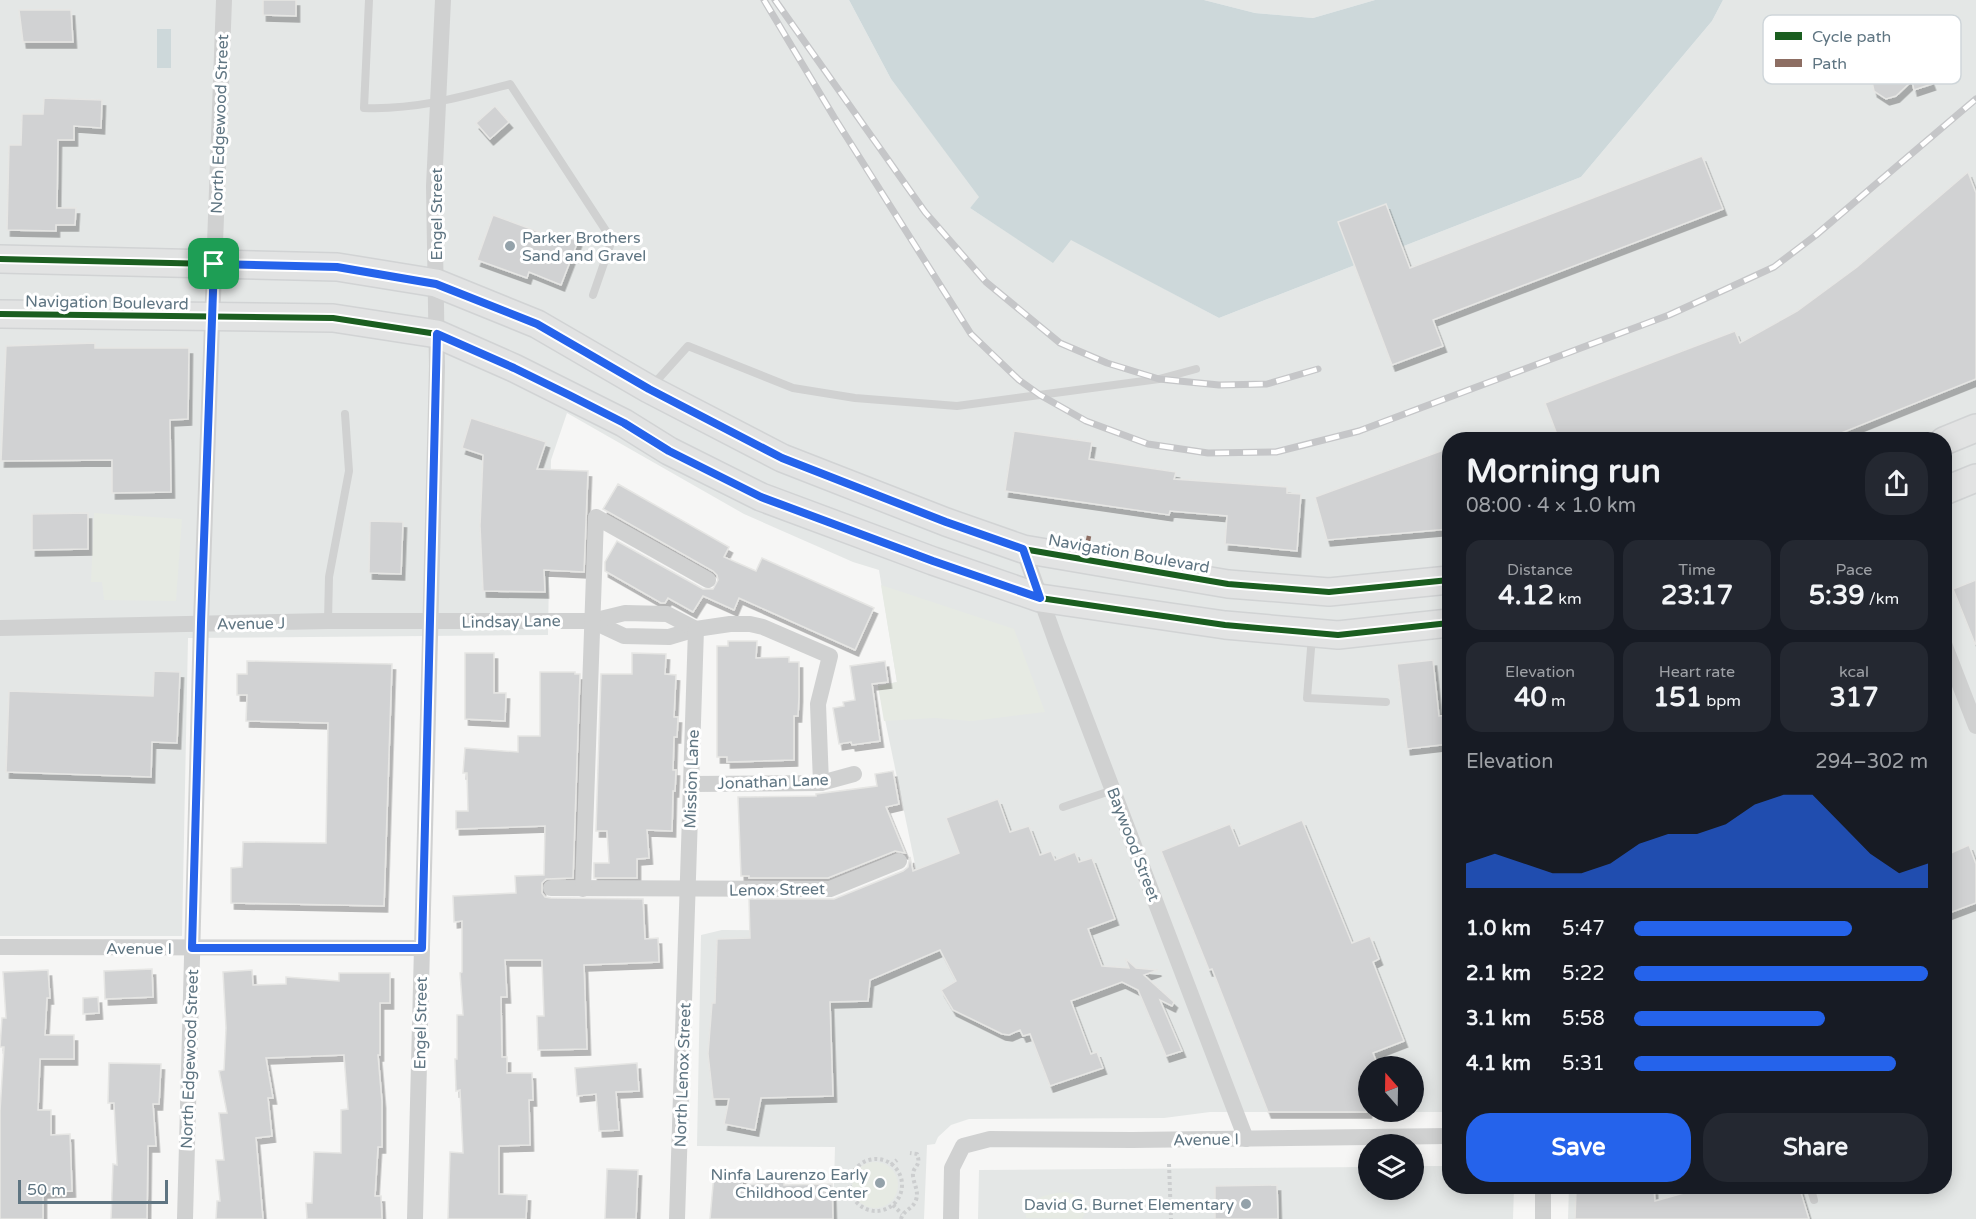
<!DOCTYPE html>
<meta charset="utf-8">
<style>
body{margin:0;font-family:"Varela Round",sans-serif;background:#242831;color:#f1f3f6;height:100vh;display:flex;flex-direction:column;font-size:22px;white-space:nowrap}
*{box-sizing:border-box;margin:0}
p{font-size:20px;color:#9ea1a6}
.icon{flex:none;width:33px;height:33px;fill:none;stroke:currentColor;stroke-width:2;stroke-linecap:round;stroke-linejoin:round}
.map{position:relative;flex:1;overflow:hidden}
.details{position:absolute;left:1442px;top:432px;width:510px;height:762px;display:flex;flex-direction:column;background:#171b24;border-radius:24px;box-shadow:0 3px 15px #0003}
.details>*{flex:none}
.needle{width:39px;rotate:340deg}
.tools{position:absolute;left:1358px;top:1056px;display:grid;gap:12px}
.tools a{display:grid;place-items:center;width:66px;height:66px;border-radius:50%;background:#171b24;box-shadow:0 3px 15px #0003;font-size:30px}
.scale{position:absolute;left:18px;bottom:15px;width:150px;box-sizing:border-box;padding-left:6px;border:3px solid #5f7582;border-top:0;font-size:16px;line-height:21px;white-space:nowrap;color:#5f7582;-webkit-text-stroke:4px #fff;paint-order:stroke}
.pin{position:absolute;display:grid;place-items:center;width:51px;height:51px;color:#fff;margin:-26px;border-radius:12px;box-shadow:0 3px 9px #0006}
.round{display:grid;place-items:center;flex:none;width:63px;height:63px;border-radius:24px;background:#242831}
.headline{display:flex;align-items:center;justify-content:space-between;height:102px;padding:0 24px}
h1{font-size:33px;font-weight:800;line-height:45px}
.metrics{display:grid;grid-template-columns:repeat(3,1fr);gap:9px;height:102px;padding:6px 24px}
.metrics div{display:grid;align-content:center;border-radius:15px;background:#242831;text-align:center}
.metrics b{font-size:26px;font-weight:800}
.metrics small{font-size:16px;font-weight:400}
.metrics p{font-size:16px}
.chart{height:168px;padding:12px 24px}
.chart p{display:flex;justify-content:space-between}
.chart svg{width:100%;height:108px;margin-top:6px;fill:#2563eb;opacity:.7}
.primary-button{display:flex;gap:12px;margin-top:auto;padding:12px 24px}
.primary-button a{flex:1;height:69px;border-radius:24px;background:#2563eb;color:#fff;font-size:24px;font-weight:800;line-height:69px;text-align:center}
.primary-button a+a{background:#242831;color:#f1f3f6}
ul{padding:0 24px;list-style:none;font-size:20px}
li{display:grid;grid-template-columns:96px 72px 1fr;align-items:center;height:45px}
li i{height:15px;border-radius:8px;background:#2563eb}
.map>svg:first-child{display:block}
.built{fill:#e4e7e6;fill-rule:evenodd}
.green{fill:#e6eae3}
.water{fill:#cdd8da}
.building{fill:#d1d2d3;stroke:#e6e6e4;stroke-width:1.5;filter:url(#shadow)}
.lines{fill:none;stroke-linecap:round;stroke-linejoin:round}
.primary-casing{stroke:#d1d3d4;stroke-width:30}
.path{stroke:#cccecf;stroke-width:4;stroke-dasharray:3 3;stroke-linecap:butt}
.lane{stroke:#d0d1d1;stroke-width:8}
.street{stroke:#d0d1d1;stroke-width:16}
.primary{stroke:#e2e3e3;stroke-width:27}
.rail-casing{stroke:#c5c6c8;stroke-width:7}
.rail{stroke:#fff;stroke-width:4.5;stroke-dasharray:14;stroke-linecap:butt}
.quiet{stroke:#8d6e63;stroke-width:4.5;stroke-dasharray:9 4.5;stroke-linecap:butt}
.cycleway-casing{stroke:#fff;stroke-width:10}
.cycleway{stroke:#1b5e20;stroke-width:6}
.route-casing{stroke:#fff;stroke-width:12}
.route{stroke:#2563eb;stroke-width:8}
.poi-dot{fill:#94a2aa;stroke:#fff;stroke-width:2}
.labels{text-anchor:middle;stroke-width:6;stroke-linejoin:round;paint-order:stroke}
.street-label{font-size:16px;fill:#5f7582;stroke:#fff}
.poi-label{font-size:16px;fill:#5f7582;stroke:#fff;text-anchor:end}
.key{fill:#fff;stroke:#cfd6da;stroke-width:1.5}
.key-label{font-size:16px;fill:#5f7582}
</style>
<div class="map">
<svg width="1976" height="1219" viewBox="0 0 1976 1219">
<defs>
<filter id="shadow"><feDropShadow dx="3.5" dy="6" stdDeviation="0" flood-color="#0004"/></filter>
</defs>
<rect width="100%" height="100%" fill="#f6f6f5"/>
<g class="built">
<path d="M 0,0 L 849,0 L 891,79 L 980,197 L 970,208 L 1053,262 L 1071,239 L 1219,318 L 1581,177 L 1712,21 L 1723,0 L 1976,0 L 1976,1219 L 1568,1219 L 1569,1187 L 1944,1186 L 1944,440 L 1449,440 L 1449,1112 L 1210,1112 L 1164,1118 L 969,1119 L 951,1125 L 938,1137 L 935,1144 L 927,1145 L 924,1219 L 833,1219 L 835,1147 L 697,1146 L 701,935 L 722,930 L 842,931 L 922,898 L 878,686 L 897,682 L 879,570 L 853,562 L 744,514 L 567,413 L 551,460 L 548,635 L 188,638 L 182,936 L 0,936 ZM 1368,1066 L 1413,1066 L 1413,1112 L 1368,1112 Z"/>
<path d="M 1204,0 L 1375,0 L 1313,18 L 1255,13 Z"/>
<path d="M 1413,1166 L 1449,1166 L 1449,1186 L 1514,1187 L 1513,1219 L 978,1219 L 979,1170 L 1368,1167 L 1368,1190 L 1413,1190 Z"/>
</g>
<g class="green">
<path d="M 94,513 L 182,519 L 176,601 L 104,600 L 102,582 L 91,582 Z"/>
<path d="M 881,585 L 1014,629 L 1045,712 L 972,721 L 934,718 L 884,721 L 878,686 L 897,682 Z"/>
<circle cx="875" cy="1185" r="23"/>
<path d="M 1066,1192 C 1077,1196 1084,1198 1087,1210 L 1082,1219 L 1026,1218 C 1024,1197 1050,1194 1066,1192 Z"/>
</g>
<g class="water">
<path d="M 849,0 L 1204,0 L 1255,13 L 1313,18 L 1375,0 L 1723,0 L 1712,21 L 1581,177 L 1219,318 L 1071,240 L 1053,263 L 970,208 L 979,197 L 891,79 Z"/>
<rect x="157" y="29" width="14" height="39"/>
</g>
<g class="building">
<path d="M 263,0 L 296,0 L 296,16 L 263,15 Z"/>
<path d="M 19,10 L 71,10 L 73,42 L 23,42 Z"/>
<path d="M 1925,65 L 1932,84 L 1914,90 L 1912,81 L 1896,96 L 1886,99 L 1874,91 L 1872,82 L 1876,73 L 1880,70 L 1890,69 L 1910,76 L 1908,71 Z"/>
<path d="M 44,98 L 102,100 L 101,128 L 74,126 L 74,140 L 58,140 L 57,208 L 76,208 L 75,225 L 56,225 L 56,231 L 7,230 L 9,145 L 21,145 L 22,114 L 43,114 Z"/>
<path d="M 495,106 L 509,122 L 490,139 L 476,123 Z"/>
<path d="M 1702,156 L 1723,209 L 1433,320 L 1443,346 L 1392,365 L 1338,222 L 1386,204 L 1410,268 Z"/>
<path d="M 1968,172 L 1976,193 L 1976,379 L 1824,440 L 1559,440 L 1545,403 L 1735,331 L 1740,343 L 1797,311 L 1857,267 Z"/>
<path d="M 493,215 L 550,236 L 552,231 L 578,241 L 561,285 L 529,272 L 527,278 L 477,260 Z"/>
<path d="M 95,343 L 95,348 L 189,348 L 188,419 L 170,420 L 171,492 L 112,493 L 112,460 L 1,461 L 6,346 Z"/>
<path d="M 471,418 L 546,442 L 537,469 L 588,471 L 584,572 L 544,570 L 545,592 L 483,591 L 480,526 L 483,455 L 462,448 Z"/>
<path d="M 1014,431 L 1092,442 L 1089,459 L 1176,472 L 1174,479 L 1287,487 L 1287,493 L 1301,494 L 1297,551 L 1225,544 L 1227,516 L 1170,511 L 1169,515 L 1005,491 Z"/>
<path d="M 1449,448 L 1449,529 L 1327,540 L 1315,497 Z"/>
<path d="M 618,484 L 729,547 L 724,557 L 756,571 L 762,558 L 874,608 L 855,650 L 739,598 L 734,610 L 703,596 L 693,612 L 668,598 L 665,603 L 661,603 L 605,571 L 605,562 L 617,541 L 703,589 L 713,589 L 718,580 L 717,575 L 713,571 L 603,509 Z"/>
<path d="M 88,513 L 88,549 L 32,550 L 32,514 Z"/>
<path d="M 370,521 L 403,522 L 401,574 L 369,573 Z"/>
<path d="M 1976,580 L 1976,644 L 1975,644 L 1953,589 Z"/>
<path d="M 728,641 L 757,641 L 756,658 L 789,657 L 789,662 L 799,662 L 799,696 L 798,716 L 794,716 L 794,760 L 727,762 L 727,757 L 717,757 L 717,646 L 728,646 Z"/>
<path d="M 465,653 L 494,653 L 494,693 L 506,693 L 505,721 L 465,719 Z"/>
<path d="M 632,653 L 666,654 L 665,674 L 676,675 L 674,717 L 678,717 L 677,737 L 674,737 L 673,770 L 676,770 L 675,791 L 673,791 L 672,831 L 647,830 L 649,858 L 637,859 L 637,878 L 594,878 L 594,863 L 609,863 L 607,831 L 596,831 L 601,674 L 632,674 Z"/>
<path d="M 1433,660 L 1439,716 L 1449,715 L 1449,744 L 1407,749 L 1397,664 Z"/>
<path d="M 247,661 L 392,664 L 384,906 L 231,903 L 231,868 L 242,867 L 243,842 L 326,843 L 328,723 L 246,721 L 247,695 L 237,695 L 237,674 L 247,674 Z"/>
<path d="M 885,661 L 888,682 L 872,684 L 880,741 L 852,745 L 851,742 L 839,744 L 833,708 L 844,706 L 843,702 L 855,700 L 850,666 Z"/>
<path d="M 154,671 L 180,672 L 177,743 L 152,742 L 151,777 L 6,772 L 9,691 L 153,696 Z"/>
<path d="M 540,672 L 575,672 L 575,674 L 580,674 L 573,878 L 546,879 L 542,883 L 542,893 L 545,897 L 551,898 L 643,899 L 645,939 L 658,938 L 659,962 L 584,965 L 587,1049 L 538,1050 L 537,1016 L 544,1016 L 542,960 L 505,960 L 507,997 L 501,997 L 502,1057 L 507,1057 L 507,1073 L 532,1073 L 533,1100 L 529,1100 L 530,1145 L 499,1146 L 499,1194 L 527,1195 L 526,1219 L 448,1219 L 450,1152 L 463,1153 L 460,1090 L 456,1091 L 455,1059 L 457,1059 L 457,1015 L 463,1015 L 460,973 L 462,972 L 462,921 L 454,922 L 453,896 L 516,893 L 515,876 L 544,875 L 545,826 L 456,829 L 456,811 L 468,811 L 467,773 L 463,773 L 465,748 L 518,752 L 518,736 L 540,736 Z"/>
<path d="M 893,771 L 899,804 L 886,807 L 905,853 L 895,851 L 828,878 L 749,878 L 749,876 L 741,876 L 738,797 L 816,796 L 816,794 L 877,786 L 875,774 Z"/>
<path d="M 998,799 L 1010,832 L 1029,826 L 1040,855 L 1051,851 L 1055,860 L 1075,852 L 1079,862 L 1092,858 L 1115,919 L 1088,929 L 1102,966 L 1129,968 L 1125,958 L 1136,968 L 1158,970 L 1144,975 L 1174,1002 L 1172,1006 L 1160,1000 L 1182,1051 L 1166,1056 L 1138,990 L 1122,982 L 1071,1001 L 1091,1054 L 1097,1052 L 1103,1068 L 1050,1086 L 1030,1034 L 1023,1036 L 1020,1030 L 1009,1035 L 1002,1034 L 953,1010 L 941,990 L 956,981 L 940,950 L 870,980 L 868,1001 L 830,1002 L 833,1096 L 761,1098 L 755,1130 L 724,1124 L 729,1099 L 713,1099 L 708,1054 L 712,1003 L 715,1003 L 717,939 L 750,938 L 749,899 L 834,899 L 903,871 L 908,867 L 910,857 L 913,871 L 959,853 L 946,818 Z"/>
<path d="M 1302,820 L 1352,943 L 1370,936 L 1379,959 L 1373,962 L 1404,1041 L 1373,1053 L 1378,1066 L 1368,1066 L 1368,1112 L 1268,1112 L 1212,969 L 1209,970 L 1161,851 L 1230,824 L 1239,846 Z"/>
<path d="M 1969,845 L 1976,864 L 1976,903 L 1944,915 L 1944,856 Z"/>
<path d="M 152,969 L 153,997 L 105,999 L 104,971 Z"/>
<path d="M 48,970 L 50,998 L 47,998 L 45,1035 L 74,1035 L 74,1059 L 40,1059 L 38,1110 L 51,1110 L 51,1135 L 70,1134 L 72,1191 L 43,1192 L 43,1219 L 0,1219 L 0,1111 L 4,1047 L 0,1047 L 2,1018 L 6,1018 L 3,972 Z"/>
<path d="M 252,970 L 253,985 L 286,984 L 286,977 L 339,981 L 339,973 L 390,973 L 390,1003 L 380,1003 L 380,1055 L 378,1055 L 382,1102 L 382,1147 L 378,1147 L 375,1196 L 381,1196 L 382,1219 L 307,1219 L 306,1203 L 312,1203 L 314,1152 L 341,1153 L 341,1110 L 348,1109 L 344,1055 L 266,1058 L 273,1098 L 268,1098 L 272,1136 L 256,1138 L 263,1219 L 216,1219 L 217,1201 L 220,1201 L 216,1160 L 224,1160 L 219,1113 L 227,1113 L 219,1071 L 224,1070 L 226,1028 L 223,972 Z"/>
<path d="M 98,997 L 99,1013 L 83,1014 L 83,998 Z"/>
<path d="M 109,1063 L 161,1064 L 159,1104 L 153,1104 L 156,1146 L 148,1146 L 147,1219 L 111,1219 L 113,1164 L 117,1165 L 114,1103 L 108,1103 Z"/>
<path d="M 637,1063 L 639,1091 L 616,1092 L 619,1130 L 599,1131 L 596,1094 L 577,1096 L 575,1068 Z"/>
<path d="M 607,1169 L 638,1170 L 636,1219 L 605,1219 Z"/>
<path d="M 714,1174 L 743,1176 L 742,1185 L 784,1182 L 784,1185 L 832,1184 L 833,1219 L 710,1219 Z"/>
<path d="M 1277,1185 L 1278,1219 L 1215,1219 L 1215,1186 Z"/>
<path d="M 1709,1186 L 1799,1186 L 1809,1219 L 1575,1219 L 1576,1190 L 1654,1189 L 1655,1201 Z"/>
</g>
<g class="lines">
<defs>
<g id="primary">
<path d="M 0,259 L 337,267 L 436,283 L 537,324 L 649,389 L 782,458 L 946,522 L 1023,549 L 1228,584 L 1329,592 L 1449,580"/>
<path d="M 0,314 L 333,318 L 437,334 L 514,368 L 624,423 L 669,451 L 761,497 L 933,561 L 1040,598 L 1225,625 L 1338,635 L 1449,623"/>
<path d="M 1944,441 L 1976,428"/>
<path d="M 1944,491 L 1976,478"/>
</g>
</defs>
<use href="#primary" class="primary-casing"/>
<g class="path">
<circle cx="876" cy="1185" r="26"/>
<path d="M 1169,1164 L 1171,1219"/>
<path d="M 891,1165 L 897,1160"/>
<path d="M 893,1205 L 902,1214"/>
<path d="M 901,1219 C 903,1210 913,1209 916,1200 C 919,1191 914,1185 913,1176 C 912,1166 922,1167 917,1154 L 910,1153"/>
</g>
<g class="lane">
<path d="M 369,0 L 364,108 C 416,110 461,97 510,84 L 612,240 L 593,295"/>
<path d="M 651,387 L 688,346 L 793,388 L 855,398 L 957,406 L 1159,379 L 1196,369"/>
<path d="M 328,621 L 329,577 L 349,471 L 345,414"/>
<path d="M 1312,636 L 1307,698 L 1386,702"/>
<path d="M 1063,807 L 1113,790"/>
<path d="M 1810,1186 L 1814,1200"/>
</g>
<g class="street">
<path d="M 1023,549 L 1057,644 L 1246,1139"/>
<path d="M 592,621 L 624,636 L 669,637 L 696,629 L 730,624 L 750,624 L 763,627 L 830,656 L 818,704 L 821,783"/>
<path d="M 0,628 L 328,621 L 592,621 L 625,613 L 667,614 L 696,629"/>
<path d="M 1944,644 L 1976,726"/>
<path d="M 692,784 L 821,783 L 854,774"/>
<path d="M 551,888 L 830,889 L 899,861"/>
<path d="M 583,889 L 596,517 L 708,580"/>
<path d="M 0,947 L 422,948"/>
<path d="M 185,1219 L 201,623 L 224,0"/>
<path d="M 415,1219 L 437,366 L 434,186 L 443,0"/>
<path d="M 677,1219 L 696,629"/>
<path d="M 951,1219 L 952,1168 L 963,1146 L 990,1139 L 1132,1140 L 1449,1136"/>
<path d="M 1543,1219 L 1543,1186"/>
</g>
<use href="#primary" class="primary"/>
<defs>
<g id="rail">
<path d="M 764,0 L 834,117 L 971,334 L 1019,380 L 1040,395 L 1086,421 L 1148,444 L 1208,453 L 1276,452 L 1359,431 L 1669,315 L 1724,290 L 1774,267 L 1816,235 L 1976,99"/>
<path d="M 775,0 L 925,212 L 986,282 L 1060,343 L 1107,363 L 1159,379 L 1219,385 L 1267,384 L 1318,369"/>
</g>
</defs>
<use href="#rail" class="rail-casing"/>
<use href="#rail" class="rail"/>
<path class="quiet" d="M 1088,541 L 1089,536"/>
<defs>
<g id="cycleway">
<path d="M 0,259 L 337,267 L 436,283 L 537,324 L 649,389 L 782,458 L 946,522 L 1023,549 L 1228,584 L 1329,592 L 1449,580"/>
<path d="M 0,314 L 333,318 L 437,334 L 514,368 L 624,423 L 669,451 L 761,497 L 933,561 L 1040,598 L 1225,625 L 1338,635 L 1449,623"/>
</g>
</defs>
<use href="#cycleway" class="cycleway-casing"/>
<use href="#cycleway" class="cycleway"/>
</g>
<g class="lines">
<defs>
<path id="route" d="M 214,264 L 337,267 L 436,284 L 537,324 L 649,389 L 782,458 L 946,522 L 1023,549 L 1040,598 L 933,561 L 761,497 L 669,451 L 624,423 L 569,395 L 514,368 L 437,334 L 422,948 L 192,948 L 201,623 Z"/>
</defs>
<use href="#route" class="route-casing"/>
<use href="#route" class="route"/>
</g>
<g class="poi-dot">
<circle cx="510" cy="246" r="6"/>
<circle cx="880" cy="1183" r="6"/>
<circle cx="1246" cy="1204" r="6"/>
</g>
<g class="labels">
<g class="street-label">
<text transform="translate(219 124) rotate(-88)" y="6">North Edgewood Street</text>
<text transform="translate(436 214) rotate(-90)" y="6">Engel Street</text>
<text transform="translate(107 302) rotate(1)" y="6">Navigation Boulevard</text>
<text transform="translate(1129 553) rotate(10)" y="6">Navigation Boulevard</text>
<text transform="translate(511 621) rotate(-1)" y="6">Lindsay Lane</text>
<text transform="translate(251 623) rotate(-1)" y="6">Avenue J</text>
<text transform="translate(691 779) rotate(-88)" y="6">Mission Lane</text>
<text transform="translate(773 781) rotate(-2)" y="6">Jonathan Lane</text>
<text transform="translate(1134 844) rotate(69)" y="6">Baywood Street</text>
<text transform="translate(777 889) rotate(-1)" y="6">Lenox Street</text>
<text x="139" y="954">Avenue I</text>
<text transform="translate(420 1023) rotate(-89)" y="6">Engel Street</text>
<text transform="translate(189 1059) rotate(-88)" y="6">North Edgewood Street</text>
<text transform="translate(682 1075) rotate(-88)" y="6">North Lenox Street</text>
<text transform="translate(1206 1139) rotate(-1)" y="6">Avenue I</text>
</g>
<g class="poi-label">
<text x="522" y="243" text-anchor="start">Parker Brothers<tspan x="522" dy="18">Sand and Gravel</tspan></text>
<text x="868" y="1180">Ninfa Laurenzo Early<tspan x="868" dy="18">Childhood Center</tspan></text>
<text x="1234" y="1210">David G. Burnet Elementary</text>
</g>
</g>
<rect x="1763" y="15" width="198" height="69" rx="9" class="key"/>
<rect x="1775" y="32" width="27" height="8" fill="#1b5e20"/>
<rect x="1775" y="59" width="27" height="8" fill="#8d6e63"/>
<g class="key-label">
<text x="1812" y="42">Cycle path</text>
<text x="1812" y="69">Path</text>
</g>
</svg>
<div class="tools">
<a><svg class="needle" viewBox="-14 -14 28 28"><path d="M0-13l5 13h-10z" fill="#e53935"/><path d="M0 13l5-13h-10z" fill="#9ea1a6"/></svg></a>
<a><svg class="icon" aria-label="layers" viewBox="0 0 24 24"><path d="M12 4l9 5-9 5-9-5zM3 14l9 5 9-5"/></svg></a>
</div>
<div class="scale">50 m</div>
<div class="pin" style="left:214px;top:264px;background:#1e9e55"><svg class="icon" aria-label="arrive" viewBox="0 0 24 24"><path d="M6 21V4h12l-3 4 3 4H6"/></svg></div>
<section class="details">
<div class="headline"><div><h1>Morning run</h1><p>08:00 · 4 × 1.0 km</p></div><a class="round"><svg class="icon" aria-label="share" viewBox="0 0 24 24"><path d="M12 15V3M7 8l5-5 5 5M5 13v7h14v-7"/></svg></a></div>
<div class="metrics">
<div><p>Distance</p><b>4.12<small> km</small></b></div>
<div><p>Time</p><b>23:17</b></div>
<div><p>Pace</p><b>5:39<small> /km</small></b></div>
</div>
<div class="metrics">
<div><p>Elevation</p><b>40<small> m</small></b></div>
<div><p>Heart rate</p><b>151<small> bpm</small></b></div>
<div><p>kcal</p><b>317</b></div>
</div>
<div class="chart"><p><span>Elevation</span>294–302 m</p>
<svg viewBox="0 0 160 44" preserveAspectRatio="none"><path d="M0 44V34L10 30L20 34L30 38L40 38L50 34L60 26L70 22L80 22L90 18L100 10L110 6L120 6L130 18L140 30L150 38L160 34V44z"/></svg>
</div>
<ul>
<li><b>1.0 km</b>5:47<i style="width:74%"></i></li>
<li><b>2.1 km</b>5:22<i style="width:100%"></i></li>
<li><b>3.1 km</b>5:58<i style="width:65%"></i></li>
<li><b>4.1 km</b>5:31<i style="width:89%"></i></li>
</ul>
<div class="primary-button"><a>Save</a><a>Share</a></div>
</section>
</div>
